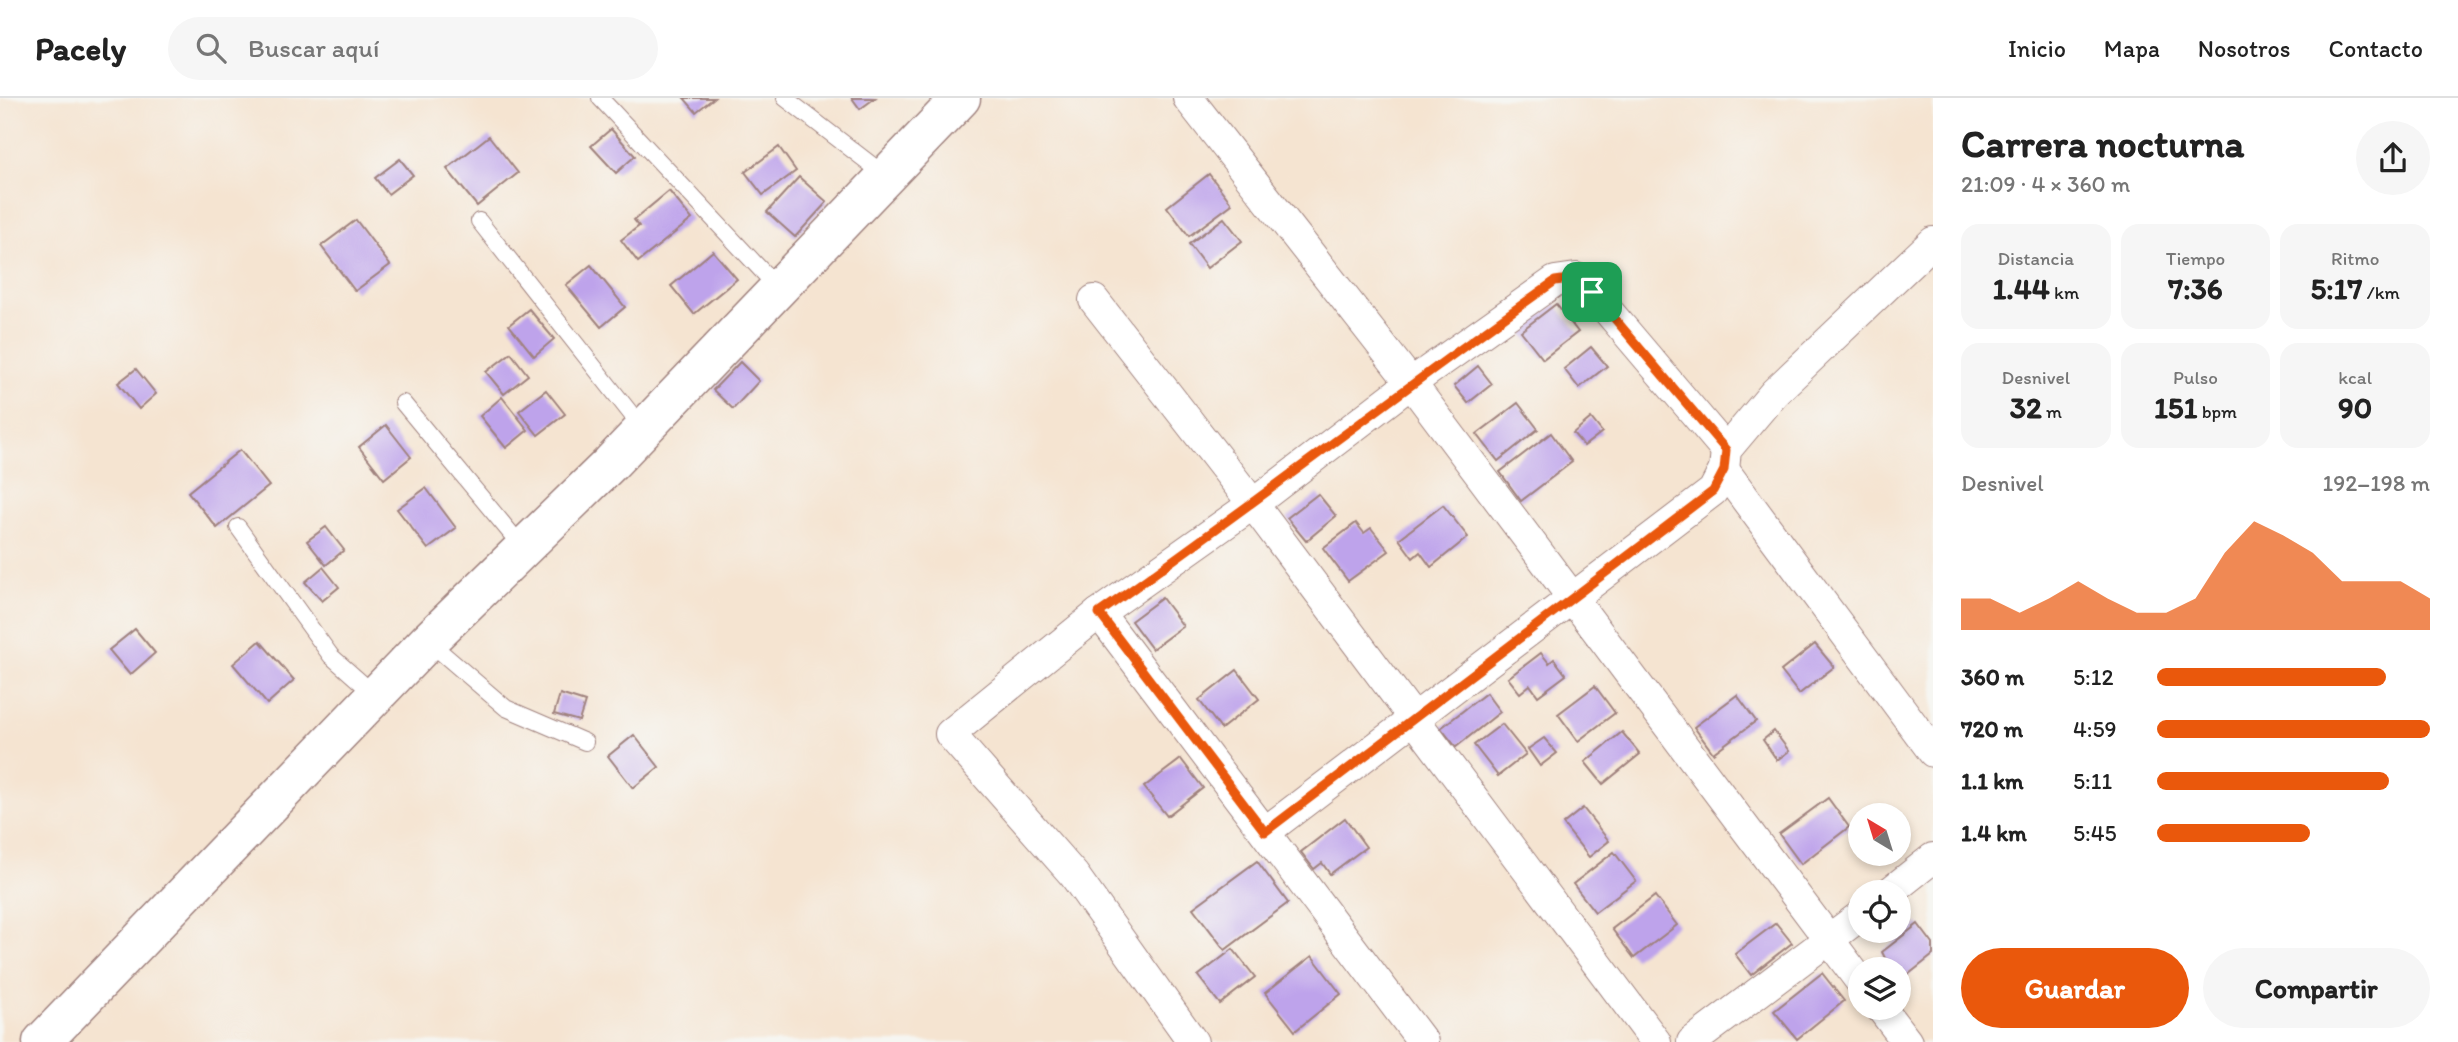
<!DOCTYPE html>
<html lang="es">
<meta charset="utf-8">
<style>
body{margin:0;font-family:Itim,sans-serif;background:#f6f6f6;color:#222;height:100vh;display:flex;flex-direction:column;font-size:26px;white-space:nowrap}
*{box-sizing:border-box;margin:0}
p{font-size:23px;color:#767676}
.icon{flex:none;width:38px;height:38px;fill:none;stroke:currentColor;stroke-width:2;stroke-linecap:round;stroke-linejoin:round}
.map{position:relative;flex:1;overflow:hidden}
.details{display:flex;flex-direction:column;background:#fff;width:525px}
.details>*{flex:none}
.needle{width:46px;rotate:322deg}
.tools{position:absolute;left:1848px;top:705px;display:grid;gap:14px}
.tools a{display:grid;place-items:center;width:63px;height:63px;border-radius:50%;background:#fff;box-shadow:0 4px 10px #0003;font-size:35px}
.pin{position:absolute;display:grid;place-items:center;width:60px;height:60px;color:#fff;margin:-30px;border-radius:14px;box-shadow:0 4px 10px #0006}
.round{display:grid;place-items:center;flex:none;width:74px;height:74px;border-radius:37px;background:#f6f6f6}
.headline{display:flex;align-items:center;justify-content:space-between;height:119px;padding:0 28px}
h1{font-size:38px;font-weight:700;line-height:52px}
.figures{display:grid;grid-template-columns:repeat(3,1fr);gap:10px;height:119px;padding:7px 28px}
.figures div{display:grid;align-content:center;border-radius:18px;background:#f6f6f6;text-align:center}
.figures b{font-size:30px;font-weight:700}
.figures small{font-size:19px;font-weight:400}
.figures p{font-size:19px}
.chart{height:196px;padding:14px 28px}
.chart p{display:flex;justify-content:space-between}
.chart svg{width:100%;height:126px;margin-top:7px;fill:#ea580c;opacity:.7}
.cta{display:flex;gap:14px;margin-top:auto;padding:14px 28px}
.cta a{flex:1;height:80px;border-radius:42px;background:#ea580c;color:#fff;font-size:28px;font-weight:700;line-height:80px;text-align:center}
.cta a+a{background:#f6f6f6;color:#222}
ul{padding:0 28px;list-style:none;font-size:23px}
li{display:grid;grid-template-columns:112px 84px 1fr;align-items:center;height:52px}
li i{height:18px;border-radius:9px;background:#ea580c}
header{display:flex;align-items:center;gap:42px;box-sizing:border-box;height:98px;padding:0 35px;background:#fff;border-bottom:2px solid #e0e0e0}
header strong{font-size:33px}
nav{display:flex;gap:38px;margin-inline-start:auto;font-size:24px}
.search{width:490px;height:63px;background:#f6f6f6;display:flex;align-items:center;gap:18px;box-sizing:border-box;padding:0 24px;border-radius:38px;color:#767676;font-size:26px}
main{display:flex;flex:1;min-height:0}
.map>svg:first-child{display:block}
.building{fill:#bea3eb}
.lines{fill:none;stroke-linecap:round;stroke-linejoin:round}
.service-casing{stroke:#a0827e;stroke-width:18}
.minor-casing{stroke:#a0827e;stroke-width:32}
.tertiary-casing{stroke:#a0827e;stroke-width:41}
.service{stroke:#fff;stroke-width:16}
.minor{stroke:#fff;stroke-width:30}
.tertiary{stroke:#fff;stroke-width:38}
.route-casing{stroke:#fff;stroke-width:14}
.route{stroke:#ea580c;stroke-width:9}
</style>
<header>
<strong>Pacely</strong>
<div class="search"><svg class="icon" aria-label="search" viewBox="0 0 24 24"><circle cx="10" cy="10" r="6"/><path d="M15 15l6 6"/></svg>Buscar aquí</div>
<nav><a>Inicio</a><a>Mapa</a><a>Nosotros</a><a>Contacto</a></nav>
</header>
<main>
<div class="map">
<svg width="1933" height="944" viewBox="0 0 1933 944">
<rect width="100%" height="100%" fill="#f6f6f2"/>
<filter id="ink" filterUnits="userSpaceOnUse"><feTurbulence type="fractalNoise" baseFrequency=".0143" numOctaves="2"/><feDisplacementMap in="SourceGraphic" scale="14" xChannelSelector="R" yChannelSelector="G"/><feConvolveMatrix kernelMatrix="1 2 1 2 8 2 1 2 1" color-interpolation-filters="sRGB"/></filter>
<filter id="wash" filterUnits="userSpaceOnUse"><feTurbulence type="fractalNoise" baseFrequency=".00686" numOctaves="4" result="noise"/><feDisplacementMap in="SourceGraphic" scale="28" xChannelSelector="R" yChannelSelector="G"/><feGaussianBlur stdDeviation="1.57" result="paint"/><feColorMatrix in="noise" values="0 0 0 0 0 0 0 0 0 0 0 0 0 0 0 0 0 1.4 0 .05"/><feComposite in="paint" operator="in"/></filter>
<g filter="url(#wash)">
<rect width="100%" height="100%" fill="#f5e4d1"/>
<g id="blocks">
<g class="building">
<path d="M 684,0 L 714,0 L 696,14 Z"/>
<path d="M 852,0 L 875,0 L 860,11 Z"/>
<path d="M 611,31 L 635,58 L 616,75 L 591,48 Z"/>
<path d="M 489,38 L 518,75 L 477,108 L 447,71 Z"/>
<path d="M 779,49 L 796,73 L 763,97 L 745,74 Z"/>
<path d="M 400,61 L 413,77 L 388,96 L 375,80 Z"/>
<path d="M 1209,76 L 1232,106 L 1189,138 L 1167,109 Z"/>
<path d="M 799,79 L 827,104 L 795,139 L 767,114 Z"/>
<path d="M 669,93 L 692,121 L 638,164 L 621,142 L 639,128 L 634,122 Z"/>
<path d="M 1224,120 L 1242,143 L 1207,170 L 1189,146 Z"/>
<path d="M 356,122 L 390,167 L 355,193 L 321,148 Z"/>
<path d="M 713,153 L 737,181 L 694,216 L 671,188 Z"/>
<path d="M 591,167 L 625,209 L 601,229 L 566,187 Z"/>
<path d="M 1556,206 L 1578,234 L 1543,261 L 1521,233 Z"/>
<path d="M 529,211 L 554,241 L 534,258 L 509,227 Z"/>
<path d="M 1591,249 L 1607,268 L 1579,290 L 1564,271 Z"/>
<path d="M 511,255 L 528,277 L 504,296 L 486,274 Z"/>
<path d="M 740,264 L 759,283 L 733,311 L 713,292 Z"/>
<path d="M 1478,268 L 1492,286 L 1468,305 L 1454,288 Z"/>
<path d="M 136,271 L 156,296 L 139,311 L 118,285 Z"/>
<path d="M 546,292 L 565,316 L 538,337 L 519,313 Z"/>
<path d="M 502,299 L 528,332 L 506,350 L 480,318 Z"/>
<path d="M 1518,305 L 1538,331 L 1498,363 L 1477,336 Z"/>
<path d="M 1591,320 L 1602,334 L 1584,348 L 1573,335 Z"/>
<path d="M 386,327 L 411,359 L 384,381 L 359,349 Z"/>
<path d="M 1551,335 L 1572,364 L 1521,403 L 1500,374 Z"/>
<path d="M 240,352 L 269,388 L 217,430 L 188,394 Z"/>
<path d="M 426,390 L 456,430 L 428,451 L 397,411 Z"/>
<path d="M 1318,396 L 1336,418 L 1306,443 L 1287,420 Z"/>
<path d="M 1443,407 L 1468,439 L 1431,469 L 1420,454 L 1413,460 L 1399,441 Z"/>
<path d="M 1356,425 L 1364,435 L 1371,430 L 1389,453 L 1348,483 L 1323,450 Z"/>
<path d="M 326,429 L 344,452 L 326,467 L 307,443 Z"/>
<path d="M 323,469 L 339,489 L 322,503 L 305,484 Z"/>
<path d="M 1162,500 L 1183,528 L 1152,551 L 1131,523 Z"/>
<path d="M 135,531 L 155,555 L 130,577 L 109,552 Z"/>
<path d="M 260,543 L 294,582 L 267,606 L 233,566 Z"/>
<path d="M 1815,546 L 1834,569 L 1799,596 L 1781,573 Z"/>
<path d="M 1541,555 L 1549,565 L 1554,561 L 1566,577 L 1538,598 L 1530,587 L 1520,595 L 1508,580 Z"/>
<path d="M 1237,572 L 1259,601 L 1221,631 L 1199,602 Z"/>
<path d="M 1595,588 L 1615,615 L 1578,643 L 1558,616 Z"/>
<path d="M 1486,595 L 1500,614 L 1456,649 L 1441,630 Z"/>
<path d="M 560,596 L 585,604 L 579,623 L 554,616 Z"/>
<path d="M 1737,597 L 1756,623 L 1713,655 L 1694,629 Z"/>
<path d="M 1502,626 L 1526,656 L 1498,678 L 1474,647 Z"/>
<path d="M 1774,633 L 1789,653 L 1777,662 L 1763,642 Z"/>
<path d="M 1622,634 L 1640,656 L 1603,686 L 1585,664 Z"/>
<path d="M 634,637 L 659,669 L 633,690 L 608,658 Z"/>
<path d="M 1544,640 L 1557,655 L 1540,668 L 1528,651 Z"/>
<path d="M 1181,661 L 1203,690 L 1167,718 L 1144,689 Z"/>
<path d="M 1828,700 L 1849,729 L 1801,766 L 1779,736 Z"/>
<path d="M 1583,710 L 1609,743 L 1589,759 L 1563,726 Z"/>
<path d="M 1345,720 L 1366,749 L 1330,776 L 1322,765 L 1314,771 L 1301,754 Z"/>
<path d="M 1614,754 L 1636,783 L 1595,814 L 1573,786 Z"/>
<path d="M 1257,763 L 1288,805 L 1225,852 L 1193,810 Z"/>
<path d="M 1655,798 L 1677,827 L 1634,860 L 1612,831 Z"/>
<path d="M 1776,825 L 1792,845 L 1751,877 L 1735,856 Z"/>
<path d="M 1918,826 L 1933,846 L 1933,857 L 1900,883 L 1899,872 L 1891,872 L 1882,854 Z"/>
<path d="M 1233,851 L 1255,879 L 1220,906 L 1198,878 Z"/>
<path d="M 1312,858 L 1341,896 L 1295,933 L 1265,895 Z"/>
<path d="M 1822,875 L 1844,903 L 1797,941 L 1774,913 Z"/>
</g>
</g>
</g>
<g filter="url(#ink)">
<use href="#blocks" fill-opacity="0" stroke="#a0827e" stroke-width="2"/>
<g class="lines">
<defs>
<g id="service">
<path d="M 600,0 L 778,190"/>
<path d="M 785,0 L 886,78"/>
<path d="M 479,123 L 643,331"/>
<path d="M 403,305 L 523,450"/>
<path d="M 238,429 L 331,558 L 375,597"/>
<path d="M 428,543 L 506,610 L 585,644"/>
</g>
<g id="minor">
<path d="M 1188,0 L 1411,285 L 1860,883"/>
<path d="M 1094,202 L 1253,406 L 1656,944"/>
<path d="M 1724,372 L 1933,654"/>
<path d="M 1099,515 L 1423,944"/>
<path d="M 1265,734 L 1713,393 L 1724,372 L 1726,352 L 1774,295 L 1933,144"/>
<path d="M 1890,794 L 1933,760"/>
<path d="M 1881,910 L 1907,944"/>
<path d="M 1193,944 L 1074,777 L 950,636 L 1099,515 L 1253,406 L 1411,285 L 1555,183 L 1576,180 L 1592,194 L 1726,352"/>
<path d="M 1692,944 L 1860,818"/>
</g>
<path id="tertiary" d="M 42,944 L 428,543 L 611,365 L 961,0"/>
</defs>
<use href="#service" class="service-casing"/>
<use href="#minor" class="minor-casing"/>
<use href="#tertiary" class="tertiary-casing"/>
<use href="#service" class="service"/>
<use href="#minor" class="minor"/>
<use href="#tertiary" class="tertiary"/>
</g>
</g>
<g class="lines" filter="url(#ink)">
<defs>
<path id="route" d="M 1576,180 L 1592,194 L 1726,352 L 1724,372 L 1713,393 L 1265,734 L 1099,515 C 1253,407 1401,292 1555,183 Z"/>
</defs>
<use href="#route" class="route-casing"/>
<use href="#route" class="route"/>
</g>
</svg>
<div class="tools">
<a><svg class="needle" viewBox="-14 -14 28 28"><path d="M0-13l5 13h-10z" fill="#e53935"/><path d="M0 13l5-13h-10z" fill="#767676"/></svg></a>
<a><svg class="icon" aria-label="locate" viewBox="0 0 24 24"><circle cx="12" cy="12" r="6"/><path d="M12 2v4M12 18v4M2 12h4M18 12h4"/></svg></a>
<a><svg class="icon" aria-label="layers" viewBox="0 0 24 24"><path d="M12 4l9 5-9 5-9-5zM3 14l9 5 9-5"/></svg></a>
</div>
<div class="pin" style="left:1592px;top:194px;background:#1e9e55"><svg class="icon" aria-label="arrive" viewBox="0 0 24 24"><path d="M6 21V4h12l-3 4 3 4H6"/></svg></div>
</div>
<section class="details">
<div class="headline"><div><h1>Carrera nocturna</h1><p>21:09 · 4 × 360 m</p></div><a class="round"><svg class="icon" aria-label="share" viewBox="0 0 24 24"><path d="M12 15V3M7 8l5-5 5 5M5 13v7h14v-7"/></svg></a></div>
<div class="figures">
<div><p>Distancia</p><b>1.44<small> km</small></b></div>
<div><p>Tiempo</p><b>7:36</b></div>
<div><p>Ritmo</p><b>5:17<small> /km</small></b></div>
</div>
<div class="figures">
<div><p>Desnivel</p><b>32<small> m</small></b></div>
<div><p>Pulso</p><b>151<small> bpm</small></b></div>
<div><p>kcal</p><b>90</b></div>
</div>
<div class="chart"><p><span>Desnivel</span>192–198 m</p>
<svg viewBox="0 0 160 44" preserveAspectRatio="none"><path d="M0 44V33L10 33L20 38L30 33L40 27L50 33L60 38L70 38L80 33L90 17L100 6L110 11L120 17L130 27L140 27L150 27L160 33V44z"/></svg>
</div>
<ul>
<li><b>360 m</b>5:12<i style="width:84%"></i></li>
<li><b>720 m</b>4:59<i style="width:100%"></i></li>
<li><b>1.1 km</b>5:11<i style="width:85%"></i></li>
<li><b>1.4 km</b>5:45<i style="width:56%"></i></li>
</ul>
<div class="cta"><a>Guardar</a><a>Compartir</a></div>
</section>
</main>
